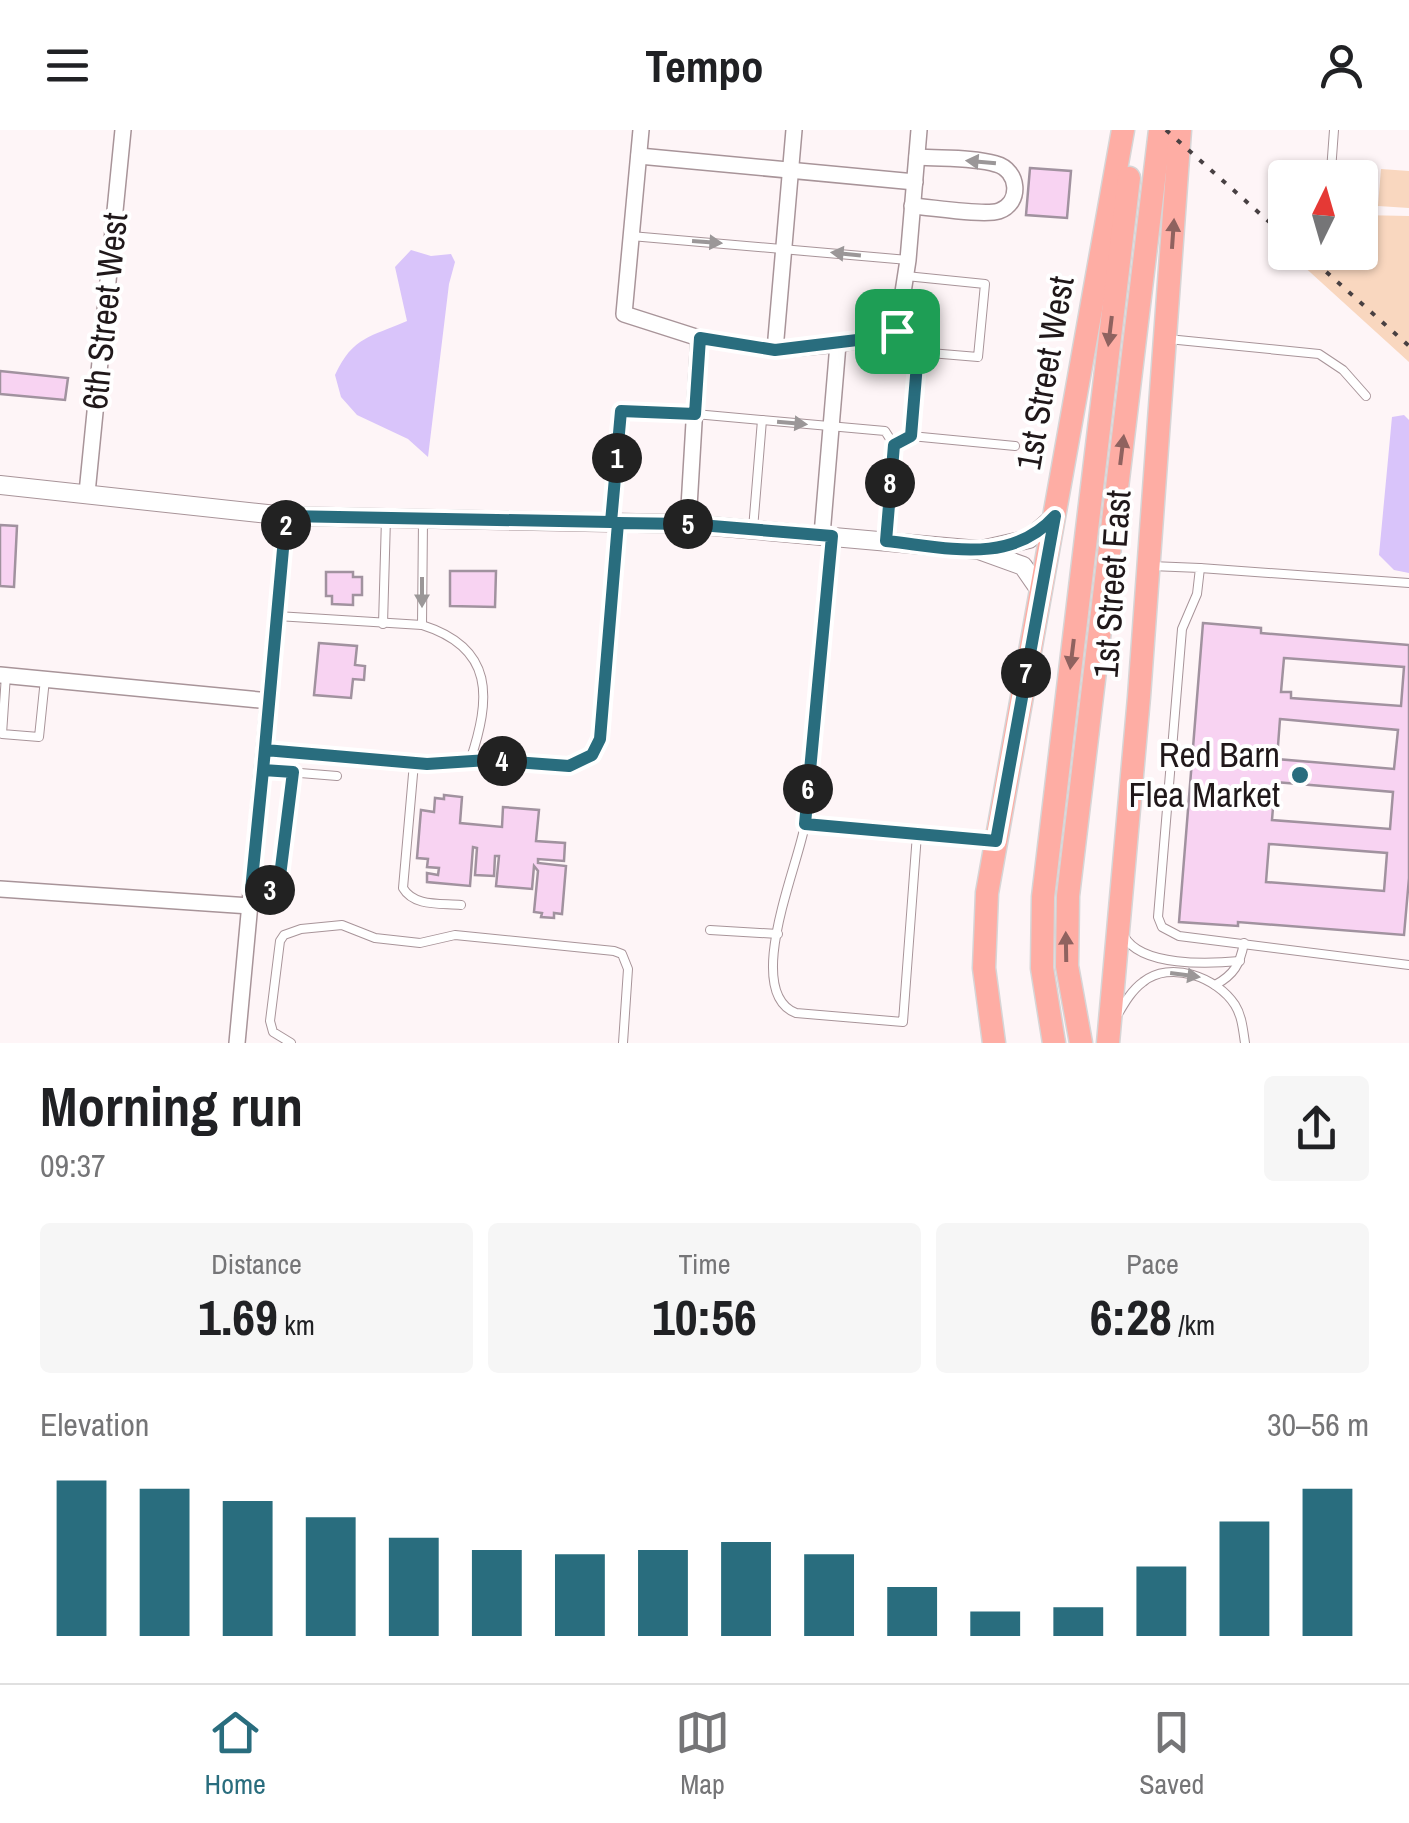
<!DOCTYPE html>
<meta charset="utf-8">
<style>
body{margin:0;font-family:"Archivo Narrow",sans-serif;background:#f6f6f6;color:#202124;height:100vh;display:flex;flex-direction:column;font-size:38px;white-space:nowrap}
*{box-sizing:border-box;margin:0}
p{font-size:32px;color:#757577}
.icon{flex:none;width:55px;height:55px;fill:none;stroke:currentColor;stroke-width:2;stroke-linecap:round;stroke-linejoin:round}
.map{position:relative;height:913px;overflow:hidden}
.sheet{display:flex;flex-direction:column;background:#fff;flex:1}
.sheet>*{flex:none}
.needle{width:65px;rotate:5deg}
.tools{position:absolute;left:1268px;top:30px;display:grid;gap:20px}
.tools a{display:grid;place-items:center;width:110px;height:110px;border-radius:10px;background:#fff;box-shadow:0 2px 8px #0004;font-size:50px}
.pin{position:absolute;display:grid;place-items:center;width:85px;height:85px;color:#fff;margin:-42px;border-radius:20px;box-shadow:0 5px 15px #0006}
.km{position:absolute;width:50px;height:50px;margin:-25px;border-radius:50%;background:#222;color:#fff;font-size:28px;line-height:50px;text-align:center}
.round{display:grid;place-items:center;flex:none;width:105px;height:105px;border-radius:10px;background:#f6f6f6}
.headline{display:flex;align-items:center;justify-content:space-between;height:170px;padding:0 40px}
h1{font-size:55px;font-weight:700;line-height:75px}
.metrics{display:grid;grid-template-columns:repeat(3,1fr);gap:15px;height:170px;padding:10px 40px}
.metrics div{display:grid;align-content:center;border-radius:10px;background:#f6f6f6;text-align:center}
.metrics b{font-size:50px;font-weight:700}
.metrics small{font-size:28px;font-weight:400}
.metrics p{font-size:28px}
.chart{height:280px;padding:20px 40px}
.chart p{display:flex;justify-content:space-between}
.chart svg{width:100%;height:180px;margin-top:10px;stroke:#296d7e;stroke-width:6}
header{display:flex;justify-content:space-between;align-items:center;height:130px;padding:0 40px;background:#fff;font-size:45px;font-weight:700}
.dock{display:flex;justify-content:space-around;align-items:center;height:140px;border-top:2px solid #e0e0e0;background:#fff;font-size:28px;color:#757577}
.dock a{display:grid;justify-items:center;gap:5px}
.dock .active{color:#296d7e}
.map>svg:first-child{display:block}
.green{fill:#f9d7bf}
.water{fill:#d9c4fa}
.building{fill:#f8d3f2;stroke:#a1929f;stroke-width:2.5;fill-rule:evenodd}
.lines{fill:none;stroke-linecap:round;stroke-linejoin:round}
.service-casing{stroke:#a89499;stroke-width:10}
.minor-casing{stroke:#a89499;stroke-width:18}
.tertiary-casing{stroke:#a89499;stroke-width:20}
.primary-casing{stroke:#d7d5d6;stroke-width:25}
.service{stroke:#fff;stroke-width:8}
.minor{stroke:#fff;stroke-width:15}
.tertiary{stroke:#fff;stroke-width:18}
.primary{stroke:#feada4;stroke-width:22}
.rail{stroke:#484042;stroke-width:4;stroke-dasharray:5 10;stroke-linecap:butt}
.oneway{fill:#9b9798}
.oneway2{fill:#8f625f}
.route-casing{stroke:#fff;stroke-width:20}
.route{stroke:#296d7e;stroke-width:12}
.poi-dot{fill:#296d7e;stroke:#fff;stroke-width:4}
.labels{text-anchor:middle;stroke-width:8;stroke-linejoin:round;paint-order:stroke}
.street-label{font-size:35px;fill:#20181a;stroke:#fff}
.poi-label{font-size:35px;fill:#20181a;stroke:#fff;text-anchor:end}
</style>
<header><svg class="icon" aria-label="menu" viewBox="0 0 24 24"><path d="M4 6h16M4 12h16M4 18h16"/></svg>Tempo<svg class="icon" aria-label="person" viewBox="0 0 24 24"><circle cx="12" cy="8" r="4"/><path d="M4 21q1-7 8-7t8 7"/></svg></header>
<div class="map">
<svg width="1409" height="913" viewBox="0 0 1409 913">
<rect width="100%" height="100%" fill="#fef5f7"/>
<g class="green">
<path d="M 1381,39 L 1409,41 L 1409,78 L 1378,76 Z"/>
<path d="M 1360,85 L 1409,86 L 1409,232 L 1289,123 L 1360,122 Z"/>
</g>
<g class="water">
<path d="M 411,120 L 431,126 L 451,124 L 455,132 L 449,154 L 428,327 L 408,309 L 357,285 L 341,267 L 335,245 C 353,206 371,207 407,191 L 395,137 Z"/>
<path d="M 1404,285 L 1409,290 L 1409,443 L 1394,440 L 1379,425 L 1392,287 Z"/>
</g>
<g class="building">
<path d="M 1030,38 L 1071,41 L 1067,88 L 1026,85 Z"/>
<path d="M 0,241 L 68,248 L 65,270 L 0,264 Z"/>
<path d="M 0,395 L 17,396 L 14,457 L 0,456 Z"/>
<path d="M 450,441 L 496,441 L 495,477 L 450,476 Z"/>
<path d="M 326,442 L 353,442 L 353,447 L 362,447 L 362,465 L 353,465 L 353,475 L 332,474 L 332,466 L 326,466 Z"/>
<path d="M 1203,493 L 1261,498 L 1261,503 L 1409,515 L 1409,748 L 1404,805 L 1238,792 L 1238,796 L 1179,792 ZM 1284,528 L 1404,537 L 1401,576 L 1291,568 L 1291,562 L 1281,562 ZM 1280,589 L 1398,600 L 1394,639 L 1277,629 ZM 1275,652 L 1393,662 L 1390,699 L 1272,690 ZM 1269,714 L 1387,723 L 1384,761 L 1266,752 Z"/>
<path d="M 319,513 L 357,516 L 355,535 L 365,536 L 364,550 L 353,549 L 351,568 L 314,565 Z"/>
<path d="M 444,665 L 462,667 L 460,693 L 502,697 L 503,677 L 539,680 L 536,711 L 565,713 L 564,731 L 538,729 L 538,733 L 566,736 L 562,784 L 554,783 L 554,788 L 541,787 L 542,783 L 534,782 L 538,741 L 534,736 L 532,759 L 496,756 L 499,726 L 495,726 L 494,746 L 475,745 L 477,718 L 473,717 L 470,756 L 427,752 L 427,743 L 438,745 L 439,738 L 427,737 L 428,729 L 417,728 L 421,680 L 434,682 L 435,668 L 444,669 Z"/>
</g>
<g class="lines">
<defs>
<g id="service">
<path d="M 1331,41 L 1334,0"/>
<path d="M 631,106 L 908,130"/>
<path d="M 906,146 L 985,154 L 978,227 L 918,222"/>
<path d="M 897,201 L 918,222 L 911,306 L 1015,316"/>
<path d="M 1168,209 L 1319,224 L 1343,240 L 1366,266"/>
<path d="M 611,393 L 621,281 L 695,284 L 885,301 L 894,315 L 886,411"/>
<path d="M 753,399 L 762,290"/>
<path d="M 832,406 L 805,694 C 799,734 742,862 796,883 L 903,892 L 917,704"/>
<path d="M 1151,436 L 1200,438 L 1197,464 L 1182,499 L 1158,787 L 1162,797 L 1179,806 L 1409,835"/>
<path d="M 1200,438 L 1409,453"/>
<path d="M 277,486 L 422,495 C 495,518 491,568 470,631"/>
<path d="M 383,494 L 386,388"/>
<path d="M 422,495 L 423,390"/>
<path d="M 6,545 L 2,604 L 39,607 L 45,549"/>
<path d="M 265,619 L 427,635 L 488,630 L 569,636 L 582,633 L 592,625 L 599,609 L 619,393"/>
<path d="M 414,633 L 403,758 C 414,777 441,773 461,775"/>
<path d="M 263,640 L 337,646"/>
<path d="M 805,694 L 991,711"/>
<path d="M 252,760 L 270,760 L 280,746 L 293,642"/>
<path d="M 710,800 L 778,804"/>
<path d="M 1124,806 C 1141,837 1209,834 1240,831"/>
<path d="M 1215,855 C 1234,845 1240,834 1244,813"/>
<path d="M 1118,884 C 1125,872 1132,860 1143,852 C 1170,830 1217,847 1235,875 C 1242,886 1243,900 1245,913"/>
<path d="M 291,913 L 273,902 L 270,891 L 280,811 L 284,805 L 301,799 L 342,795 L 375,808 L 420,813 L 455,805 L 614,821 L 622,824 L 628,839 L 623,913"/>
</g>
<g id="minor">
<path d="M 641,0 L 624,184 L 699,208 L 775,220 L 838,214 L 890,205 L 897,201 L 908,130 L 919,0"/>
<path d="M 639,26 L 915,52"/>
<path d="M 912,76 C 930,77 984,86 999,81 C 1022,73 1019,40 996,34 C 972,27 942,29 917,27"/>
<path d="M 775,220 L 794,0"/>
<path d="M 87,363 L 123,0"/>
<path d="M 688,394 L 699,208"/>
<path d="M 822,405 L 838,214"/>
<path d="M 0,545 L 270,571"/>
<path d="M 0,759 L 250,776"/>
<path d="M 237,913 L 286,386"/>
</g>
<g id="tertiary">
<path d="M 0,355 L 286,386 L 688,394 L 979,420 L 1023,436 L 1041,462"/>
<path d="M 985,419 L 1029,409 L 1054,387"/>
</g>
<g id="primary">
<path d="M 994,913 L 984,838 L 987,763 L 1123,0"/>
<path d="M 1054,913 L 1042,838 L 1043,767 L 1129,48"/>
<path d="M 1081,913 L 1067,836 L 1068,766 L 1160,0"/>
<path d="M 1108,913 L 1139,567 L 1180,0"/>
</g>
</defs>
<use href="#service" class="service-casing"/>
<use href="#minor" class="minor-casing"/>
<use href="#tertiary" class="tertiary-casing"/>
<use href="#primary" class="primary-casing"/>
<use href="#service" class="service"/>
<use href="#minor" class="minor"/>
<use href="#tertiary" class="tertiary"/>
<use href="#primary" class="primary"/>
<g class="rail">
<path d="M 1166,0 L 1285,106"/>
<path d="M 1304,122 L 1409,216"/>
</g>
</g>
<defs><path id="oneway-solid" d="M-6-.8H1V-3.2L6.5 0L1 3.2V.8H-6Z" transform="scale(2.5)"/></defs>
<g class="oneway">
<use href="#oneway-solid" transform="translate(981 32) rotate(-175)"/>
<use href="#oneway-solid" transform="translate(707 112) rotate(4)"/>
<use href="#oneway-solid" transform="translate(846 124) rotate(-174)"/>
<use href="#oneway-solid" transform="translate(792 293) rotate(5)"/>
<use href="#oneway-solid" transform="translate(422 462) rotate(90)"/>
<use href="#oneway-solid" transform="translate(1185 845) rotate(8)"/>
</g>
<g class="oneway2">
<use href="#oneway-solid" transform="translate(1173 104) rotate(-86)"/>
<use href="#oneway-solid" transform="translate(1110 201) rotate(97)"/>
<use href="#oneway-solid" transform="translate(1122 320) rotate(-83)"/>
<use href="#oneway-solid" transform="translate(1072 524) rotate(97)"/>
<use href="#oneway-solid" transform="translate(1066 817) rotate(-91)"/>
</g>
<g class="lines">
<defs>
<path id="route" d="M 897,201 L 890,206 L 775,220 L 700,208 L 695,284 L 621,281 L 611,392 L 286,386 L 263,640 L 293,642 L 280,746 L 270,760 L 251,760 L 265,620 L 427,634 L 488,630 L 569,636 L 592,625 L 600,609 L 618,393 L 688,394 L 832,406 L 805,694 L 996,711 L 1055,386 C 1010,436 945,417 886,411 L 894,315 L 911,306 L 918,222 L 897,201"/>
</defs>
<use href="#route" class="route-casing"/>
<use href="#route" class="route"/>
</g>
<circle class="poi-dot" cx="1300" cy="645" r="10"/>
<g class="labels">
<g class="street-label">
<text transform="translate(105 181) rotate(-84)" y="12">6th Street West</text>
<text transform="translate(1045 243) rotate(-80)" y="12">1st Street West</text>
<text transform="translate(1112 454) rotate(-86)" y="12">1st Street East</text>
</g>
<g class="poi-label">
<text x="1280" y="637">Red Barn<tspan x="1280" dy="40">Flea Market</tspan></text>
</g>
</g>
</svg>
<div class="tools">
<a><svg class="needle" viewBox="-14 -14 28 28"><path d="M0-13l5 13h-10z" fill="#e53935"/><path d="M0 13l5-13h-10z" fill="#757577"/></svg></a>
</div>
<div class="pin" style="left:897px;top:201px;background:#1e9e55"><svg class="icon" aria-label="arrive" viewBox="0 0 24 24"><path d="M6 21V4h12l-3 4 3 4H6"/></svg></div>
<b class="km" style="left:617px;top:328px">1</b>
<b class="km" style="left:286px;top:395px">2</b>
<b class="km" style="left:270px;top:760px">3</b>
<b class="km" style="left:502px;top:631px">4</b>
<b class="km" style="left:688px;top:394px">5</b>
<b class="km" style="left:808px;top:659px">6</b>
<b class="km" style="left:1026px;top:543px">7</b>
<b class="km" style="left:890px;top:353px">8</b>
</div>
<section class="sheet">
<div class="headline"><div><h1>Morning run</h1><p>09:37</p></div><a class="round"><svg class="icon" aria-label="share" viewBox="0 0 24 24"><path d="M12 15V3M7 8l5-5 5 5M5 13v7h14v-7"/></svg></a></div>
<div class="metrics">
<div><p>Distance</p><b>1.69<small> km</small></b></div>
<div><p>Time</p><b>10:56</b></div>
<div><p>Pace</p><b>6:28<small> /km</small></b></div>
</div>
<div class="chart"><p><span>Elevation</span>30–56 m</p>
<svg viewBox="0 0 160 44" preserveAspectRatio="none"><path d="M5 44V6M15 44V8M25 44V11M35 44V15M45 44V20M55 44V23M65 44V24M75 44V23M85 44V21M95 44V24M105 44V32M115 44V38M125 44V37M135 44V27M145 44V16M155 44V8"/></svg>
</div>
</section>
<nav class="dock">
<a class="active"><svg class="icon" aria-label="home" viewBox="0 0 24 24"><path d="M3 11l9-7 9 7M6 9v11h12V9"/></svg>Home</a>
<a><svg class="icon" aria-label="map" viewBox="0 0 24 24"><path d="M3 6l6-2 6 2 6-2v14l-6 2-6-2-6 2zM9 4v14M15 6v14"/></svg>Map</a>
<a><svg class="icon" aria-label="saved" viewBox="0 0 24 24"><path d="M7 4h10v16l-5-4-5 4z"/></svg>Saved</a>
</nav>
